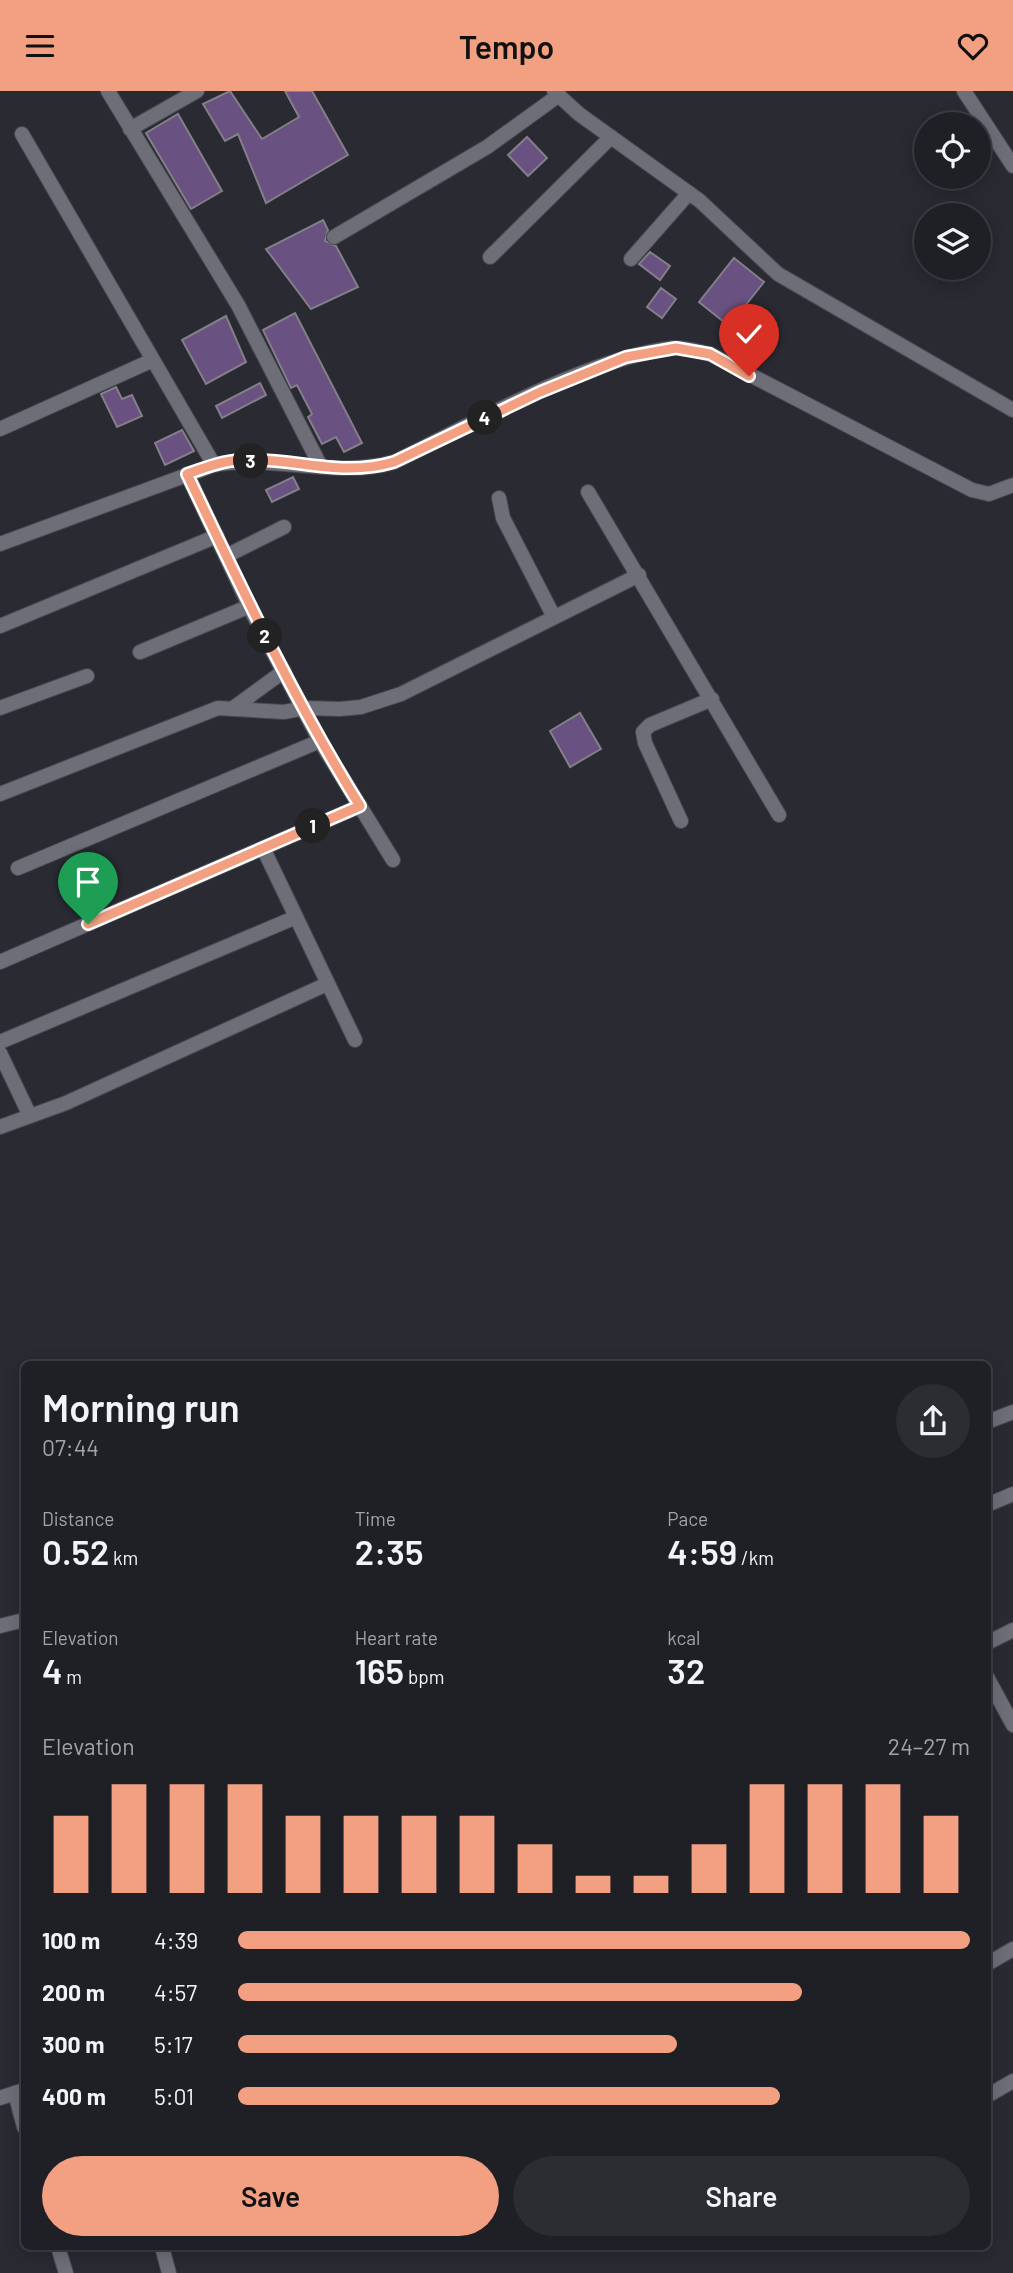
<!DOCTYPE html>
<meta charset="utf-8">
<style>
body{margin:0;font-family:Barlow,sans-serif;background:#2c2d32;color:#f1f3f6;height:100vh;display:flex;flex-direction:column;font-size:26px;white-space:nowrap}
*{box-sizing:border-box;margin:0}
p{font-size:23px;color:#a1a3a7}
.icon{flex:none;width:38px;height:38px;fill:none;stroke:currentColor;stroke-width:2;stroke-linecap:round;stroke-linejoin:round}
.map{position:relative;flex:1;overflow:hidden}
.panel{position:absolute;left:21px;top:1270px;width:970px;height:889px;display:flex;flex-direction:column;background:#1f2026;border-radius:10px;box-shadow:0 4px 18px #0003,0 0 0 2px #3c3e43}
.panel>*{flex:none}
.controls{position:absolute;left:914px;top:21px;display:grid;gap:14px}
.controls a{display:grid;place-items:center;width:77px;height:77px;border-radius:50%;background:#1f2026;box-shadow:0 4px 18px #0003,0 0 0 2px #3c3e43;font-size:35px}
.pin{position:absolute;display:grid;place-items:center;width:60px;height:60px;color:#fff;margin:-72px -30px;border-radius:50% 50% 50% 0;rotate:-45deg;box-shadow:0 0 7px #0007}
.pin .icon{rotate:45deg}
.km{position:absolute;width:35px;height:35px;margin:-18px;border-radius:50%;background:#222;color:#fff;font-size:19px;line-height:35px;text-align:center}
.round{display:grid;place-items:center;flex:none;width:74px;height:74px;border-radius:37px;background:#2c2d32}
.head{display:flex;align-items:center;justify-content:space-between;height:119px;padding:0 21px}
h1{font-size:38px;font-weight:600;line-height:52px}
.figures{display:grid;grid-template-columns:repeat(3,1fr);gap:10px;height:119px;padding:7px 21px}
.figures div{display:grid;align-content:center}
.figures b{font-size:35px;font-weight:600}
.figures small{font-size:19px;font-weight:400}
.figures p{font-size:19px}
.chart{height:196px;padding:14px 21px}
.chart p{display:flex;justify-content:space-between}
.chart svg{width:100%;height:126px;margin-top:7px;stroke:#f2a081;stroke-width:6}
.action{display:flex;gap:14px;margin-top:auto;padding:14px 21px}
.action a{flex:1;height:80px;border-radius:42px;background:#f2a081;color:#111;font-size:28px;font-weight:600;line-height:80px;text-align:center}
.action a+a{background:#2c2d32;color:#f1f3f6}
ul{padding:0 21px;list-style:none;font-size:23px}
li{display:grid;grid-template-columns:112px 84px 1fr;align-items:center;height:52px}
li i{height:18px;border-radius:9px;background:#f2a081}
header{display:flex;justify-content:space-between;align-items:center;height:91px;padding:0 21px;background:#f2a081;color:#111;font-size:32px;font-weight:600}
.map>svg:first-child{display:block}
.building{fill:#695282;stroke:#837e88;stroke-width:2}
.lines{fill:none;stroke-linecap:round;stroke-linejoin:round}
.street-casing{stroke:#48484f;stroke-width:16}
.street{stroke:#6d6e78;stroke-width:14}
.route-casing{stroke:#fff;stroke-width:14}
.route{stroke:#f2a081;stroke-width:9}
</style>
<header><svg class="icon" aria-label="menu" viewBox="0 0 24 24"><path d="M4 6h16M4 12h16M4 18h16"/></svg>Tempo<svg class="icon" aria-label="heart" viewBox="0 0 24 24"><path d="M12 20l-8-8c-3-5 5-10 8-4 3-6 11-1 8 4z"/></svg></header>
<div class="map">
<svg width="1013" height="2182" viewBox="0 0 1013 2182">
<rect width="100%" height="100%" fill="#292a32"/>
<g class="building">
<path d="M 230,0 L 262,48 L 299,26 L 285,0 L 312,0 L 348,64 L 266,112 L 238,43 L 225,50 L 203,13 Z"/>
<path d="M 178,23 L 222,100 L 191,118 L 146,42 Z"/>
<path d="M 527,46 L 547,67 L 528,85 L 508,64 Z"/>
<path d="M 323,129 L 328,139 L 325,150 L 336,155 L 358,196 L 311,218 L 266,158 Z"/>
<path d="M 650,161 L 670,175 L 660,189 L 639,173 Z"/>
<path d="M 734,167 L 764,191 L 729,235 L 699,211 Z"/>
<path d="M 661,197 L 676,208 L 662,227 L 647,216 Z"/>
<path d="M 295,222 L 362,352 L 344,361 L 336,346 L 322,353 L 308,326 L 312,323 L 297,294 L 291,297 L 263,239 Z"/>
<path d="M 226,225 L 246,271 L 206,293 L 182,249 Z"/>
<path d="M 260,292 L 266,304 L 222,327 L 216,315 Z"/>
<path d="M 116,296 L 122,308 L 132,304 L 142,325 L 117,336 L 101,303 Z"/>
<path d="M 182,339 L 194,360 L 165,374 L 155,352 Z"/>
<path d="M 293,386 L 299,398 L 272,411 L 266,399 Z"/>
<path d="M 580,622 L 601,658 L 570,676 L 550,640 Z"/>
</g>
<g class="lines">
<defs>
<g id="street">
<path d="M 108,0 L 238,214 L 320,374"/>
<path d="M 554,0 L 579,23 L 700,110 L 778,183 L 1013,319"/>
<path d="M 964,0 L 1013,75"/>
<path d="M 130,38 L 197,0"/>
<path d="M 22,43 L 214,374"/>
<path d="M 334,146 L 487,56 L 559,4"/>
<path d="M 490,166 L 611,46"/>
<path d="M 631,168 L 689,102"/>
<path d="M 0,338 L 153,269"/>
<path d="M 187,383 L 255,527 L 320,650 L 393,769"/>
<path d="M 588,401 L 779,724"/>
<path d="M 499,407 L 503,427 L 554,526"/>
<path d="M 0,453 L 214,374 C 274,363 335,388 394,371 C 473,333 587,267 673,257 C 685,256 699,261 710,263 L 972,399 L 989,403 L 1013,394"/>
<path d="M 226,465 L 284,436"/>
<path d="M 0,535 L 217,445"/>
<path d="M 140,561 L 250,515"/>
<path d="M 0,617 L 87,585"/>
<path d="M 232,618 L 284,580"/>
<path d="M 0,703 L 218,617 L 284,621 L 305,617 L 340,618 L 361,616 L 401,603 L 639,484"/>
<path d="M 681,730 L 645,652 L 643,641 L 650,634 L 712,608"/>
<path d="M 263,757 L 355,949"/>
<path d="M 18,777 L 320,650"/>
<path d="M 0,871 L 360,715"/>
<path d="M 0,951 L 294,827"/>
<path d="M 0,962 L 30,1025"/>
<path d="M 0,1036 L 66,1012 L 327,893"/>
<path d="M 987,1331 L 1013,1321"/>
<path d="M 987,1414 L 1013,1403"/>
<path d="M 0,1535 L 24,1529"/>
<path d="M 987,1552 L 1013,1539"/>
<path d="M 987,1586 L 1013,1634"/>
<path d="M 987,1873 L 1013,1858"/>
<path d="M 15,2002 L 24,2036"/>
<path d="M 987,2005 L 1013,1990"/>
<path d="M 0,2007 L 24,1999"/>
<path d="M 58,2156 L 66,2182"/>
<path d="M 162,2156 L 169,2182"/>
</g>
</defs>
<use href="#street" class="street-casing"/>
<use href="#street" class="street"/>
</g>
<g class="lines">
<defs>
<path id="route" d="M 88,833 L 360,715 C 294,609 241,496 187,383 C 204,377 222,370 241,369 C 295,366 339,387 394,371 L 540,301 L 626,266 L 676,257 L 710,263 L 749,285"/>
</defs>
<use href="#route" class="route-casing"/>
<use href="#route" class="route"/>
</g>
</svg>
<div class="controls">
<a><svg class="icon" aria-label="locate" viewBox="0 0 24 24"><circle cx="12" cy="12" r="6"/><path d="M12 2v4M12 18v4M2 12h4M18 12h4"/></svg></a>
<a><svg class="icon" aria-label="layers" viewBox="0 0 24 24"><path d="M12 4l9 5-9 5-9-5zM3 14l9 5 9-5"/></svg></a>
</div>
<div class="pin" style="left:88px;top:833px;background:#1e9e55"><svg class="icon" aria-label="arrive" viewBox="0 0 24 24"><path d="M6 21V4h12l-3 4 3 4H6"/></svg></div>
<div class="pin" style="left:749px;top:285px;background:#d93025"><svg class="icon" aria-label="check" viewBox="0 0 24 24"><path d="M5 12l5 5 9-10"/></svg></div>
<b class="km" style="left:313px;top:735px">1</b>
<b class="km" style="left:265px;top:545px">2</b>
<b class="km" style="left:251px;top:370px">3</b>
<b class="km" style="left:485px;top:327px">4</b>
<section class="panel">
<div class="head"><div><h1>Morning run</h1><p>07:44</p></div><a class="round"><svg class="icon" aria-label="share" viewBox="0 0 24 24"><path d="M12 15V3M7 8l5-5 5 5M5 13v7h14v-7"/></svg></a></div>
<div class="figures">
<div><p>Distance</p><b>0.52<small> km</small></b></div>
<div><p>Time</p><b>2:35</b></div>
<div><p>Pace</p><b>4:59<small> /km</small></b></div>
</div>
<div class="figures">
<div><p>Elevation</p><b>4<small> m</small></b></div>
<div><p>Heart rate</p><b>165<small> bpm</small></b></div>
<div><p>kcal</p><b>32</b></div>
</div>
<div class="chart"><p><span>Elevation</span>24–27 m</p>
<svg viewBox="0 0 160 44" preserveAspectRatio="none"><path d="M5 44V17M15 44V6M25 44V6M35 44V6M45 44V17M55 44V17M65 44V17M75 44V17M85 44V27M95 44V38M105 44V38M115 44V27M125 44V6M135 44V6M145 44V6M155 44V17"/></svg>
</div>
<ul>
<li><b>100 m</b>4:39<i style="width:100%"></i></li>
<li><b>200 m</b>4:57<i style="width:77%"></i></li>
<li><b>300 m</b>5:17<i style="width:60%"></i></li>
<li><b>400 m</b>5:01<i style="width:74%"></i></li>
</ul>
<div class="action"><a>Save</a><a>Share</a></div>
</section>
</div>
